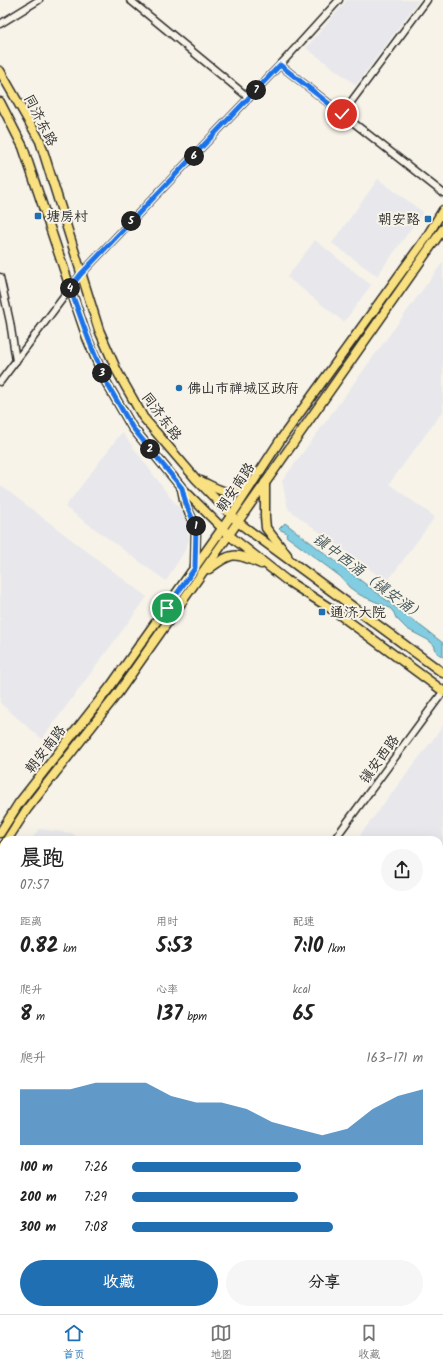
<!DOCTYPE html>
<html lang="zh">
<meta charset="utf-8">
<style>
body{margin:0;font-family:Kalam,"LXGW WenKai TC",sans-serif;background:#f6f6f6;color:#222;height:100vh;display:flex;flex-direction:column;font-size:15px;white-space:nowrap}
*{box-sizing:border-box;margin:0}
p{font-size:13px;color:#767676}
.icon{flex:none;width:22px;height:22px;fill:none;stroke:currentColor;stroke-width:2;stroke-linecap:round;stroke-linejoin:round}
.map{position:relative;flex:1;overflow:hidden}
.sheet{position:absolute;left:0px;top:836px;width:443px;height:478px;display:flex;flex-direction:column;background:#fff;border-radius:12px 12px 0 0;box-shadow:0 4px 16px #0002}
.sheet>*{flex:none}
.pin{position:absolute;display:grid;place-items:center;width:34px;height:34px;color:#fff;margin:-17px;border:2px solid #fff;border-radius:50%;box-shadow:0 1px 4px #0007}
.km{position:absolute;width:20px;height:20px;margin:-10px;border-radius:50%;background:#222;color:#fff;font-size:11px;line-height:20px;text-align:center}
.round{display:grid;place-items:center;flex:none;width:42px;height:42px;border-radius:21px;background:#f6f6f6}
.summary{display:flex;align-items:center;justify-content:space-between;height:68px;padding:0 20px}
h1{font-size:22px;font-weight:700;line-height:30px}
.stats{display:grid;grid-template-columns:repeat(3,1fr);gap:6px;height:68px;padding:4px 20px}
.stats div{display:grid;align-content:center}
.stats b{font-size:20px;font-weight:700}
.stats small{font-size:11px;font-weight:400}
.stats p{font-size:11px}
.chart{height:112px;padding:8px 20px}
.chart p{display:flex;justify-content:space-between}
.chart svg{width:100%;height:72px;margin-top:4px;fill:#1f6fb2;opacity:.7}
.button{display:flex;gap:8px;margin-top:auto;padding:8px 20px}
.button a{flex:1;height:46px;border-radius:24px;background:#1f6fb2;color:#fff;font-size:16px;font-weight:700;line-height:46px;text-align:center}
.button a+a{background:#f6f6f6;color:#222}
ul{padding:0 20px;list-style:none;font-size:13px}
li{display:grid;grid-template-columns:64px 48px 1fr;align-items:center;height:30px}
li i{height:10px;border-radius:5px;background:#1f6fb2}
.tab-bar{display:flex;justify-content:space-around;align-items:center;height:56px;border-top:1px solid #e0e0e0;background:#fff;font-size:11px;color:#767676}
.tab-bar a{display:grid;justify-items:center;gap:2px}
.tab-bar .on{color:#1f6fb2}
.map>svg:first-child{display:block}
.built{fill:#e8e8ec}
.water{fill:#82cde1;stroke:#5f8c98}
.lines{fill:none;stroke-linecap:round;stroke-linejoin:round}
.minor-casing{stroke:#2b2b2b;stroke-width:9}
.major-casing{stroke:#2b2b2b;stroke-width:11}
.highway-casing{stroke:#2b2b2b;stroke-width:12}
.minor{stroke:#f7f3e8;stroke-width:6}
.major{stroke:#f9e181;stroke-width:8}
.highway{stroke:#f9e181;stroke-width:9}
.route-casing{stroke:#fff;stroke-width:8}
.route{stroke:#1a73e8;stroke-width:5}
.poi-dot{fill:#1f6fb2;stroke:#f7f3e8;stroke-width:1.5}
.labels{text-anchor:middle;stroke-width:4;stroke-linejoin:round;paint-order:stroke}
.street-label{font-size:14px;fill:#2b2b2b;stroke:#f7f3e8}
.poi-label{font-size:14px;fill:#2b2b2b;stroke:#f7f3e8;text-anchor:start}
.water-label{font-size:15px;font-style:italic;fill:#415458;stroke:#f7f3e8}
</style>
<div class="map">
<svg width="443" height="1314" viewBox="0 0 443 1314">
<rect width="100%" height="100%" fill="#f7f3e8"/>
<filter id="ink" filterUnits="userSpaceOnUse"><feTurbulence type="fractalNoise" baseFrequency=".025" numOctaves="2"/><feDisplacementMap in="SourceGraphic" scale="8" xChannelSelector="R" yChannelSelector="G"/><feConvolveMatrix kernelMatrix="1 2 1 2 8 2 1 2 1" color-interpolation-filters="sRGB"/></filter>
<g filter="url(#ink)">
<g class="built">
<path d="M 347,0 L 419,0 L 356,85 L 306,48 Z"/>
<path d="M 378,179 L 423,212 L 377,276 L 332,243 Z"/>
<path d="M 315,240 L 371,285 L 344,322 L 287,277 Z"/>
<path d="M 443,262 L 443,411 L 389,484 L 435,517 L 387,582 L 288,509 L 282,481 Z"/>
<path d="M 122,432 L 170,497 L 185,514 L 188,525 L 189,540 L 184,552 L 166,581 L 65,507 Z"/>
<path d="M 0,485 L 147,597 L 42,739 L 0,703 Z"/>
<path d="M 443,726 L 443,902 L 439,898 L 439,840 L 367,840 L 360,835 Z"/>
<path d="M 39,829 L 72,833 L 81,840 L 31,840 Z"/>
<path d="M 0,1224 L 4,1227 L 4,1268 L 0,1273 Z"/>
<path d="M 342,1310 L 419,1310 L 421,1311 L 419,1314 L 348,1314 Z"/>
</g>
<path class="water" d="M 285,523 L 443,643 L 443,657 L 437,653 L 434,645 L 428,640 L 407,629 L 396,618 L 394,613 L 390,608 L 360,595 L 349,587 L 341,577 L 286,536 L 287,533 L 279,529 Z"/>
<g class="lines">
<defs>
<g id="minor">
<path d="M 130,0 L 249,98"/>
<path d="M 0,24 L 39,0"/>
<path d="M 280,65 L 443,193"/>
<path d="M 342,114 L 427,0"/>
<path d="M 0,277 L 10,322 L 16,361"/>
<path d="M 0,382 L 81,274 L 280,65 L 339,0"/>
<path d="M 334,840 L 443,692"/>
<path d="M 439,916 L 443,919"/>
<path d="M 439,1153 L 443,1148"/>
<path d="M 0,1218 L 4,1221"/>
</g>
<g id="major">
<path d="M 0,71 L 40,141 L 99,330 L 117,371 L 143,417 L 196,479 L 239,523 L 443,673"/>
<path d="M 0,102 L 23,147 L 87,338 L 105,380 L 132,427 L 182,488 L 230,536 L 286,580 L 336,612 L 443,691"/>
<path d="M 201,481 C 221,491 231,499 250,483"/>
<path d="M 265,483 L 265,517 L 266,528 L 287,555"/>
<path d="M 182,489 L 185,504 L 196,527 L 195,568"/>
<path d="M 209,569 C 232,552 234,552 261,564"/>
<path d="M 0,833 L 19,803 L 110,687 L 231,516 L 281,439 L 426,238 L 443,210"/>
<path d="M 7,840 L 27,809 L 118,693 L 443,229"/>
<path d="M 0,851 L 4,845"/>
<path d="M 0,932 L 4,935"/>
<path d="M 0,955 L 4,958"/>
<path d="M 439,1272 L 443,1275"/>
<path d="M 0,1301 L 4,1296"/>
<path d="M 3,1314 L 6,1310"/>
</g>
<path id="highway" d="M 439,1294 L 443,1298"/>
</defs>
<use href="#minor" class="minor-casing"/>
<use href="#major" class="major-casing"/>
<use href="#highway" class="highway-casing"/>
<use href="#minor" class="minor"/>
<use href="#major" class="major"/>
<use href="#highway" class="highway"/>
</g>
</g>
<g class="lines" filter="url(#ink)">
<defs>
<path id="route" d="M 167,608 L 195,568 L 196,527 L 186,504 L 182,488 L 132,427 L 105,380 L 88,338 L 70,288 L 81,274 L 280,65 L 342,114"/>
</defs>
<use href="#route" class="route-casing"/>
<use href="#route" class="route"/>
</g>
<g class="poi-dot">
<rect x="34" y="212" width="8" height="8" rx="2"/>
<rect x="424" y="215" width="8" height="8" rx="2"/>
<circle cx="179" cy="388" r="4"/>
<rect x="318" y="608" width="8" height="8" rx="2"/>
</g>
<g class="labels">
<g class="street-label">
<text transform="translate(41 120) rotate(63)" y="5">同济东路</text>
<text transform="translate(162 416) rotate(53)" y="5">同济东路</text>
<text transform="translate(235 487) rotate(-56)" y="5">朝安南路</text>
<text transform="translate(45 749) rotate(-52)" y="5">朝安南路</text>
<text transform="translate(379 759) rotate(-54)" y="5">镇安西路</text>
</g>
<g class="poi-label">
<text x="46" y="221">塘房村</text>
<text x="420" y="224" text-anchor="end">朝安路</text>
<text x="187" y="393">佛山市禅城区政府</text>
<text x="330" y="617">通济大院</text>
</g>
<g class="water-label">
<text transform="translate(369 577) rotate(37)" y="5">镇中西涌（镇安涌）</text>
</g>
</g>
</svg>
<div class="pin" style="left:167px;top:608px;background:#1e9e55"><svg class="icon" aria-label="arrive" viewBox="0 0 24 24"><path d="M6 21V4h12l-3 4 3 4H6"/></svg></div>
<div class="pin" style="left:342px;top:114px;background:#d93025"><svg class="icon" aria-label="check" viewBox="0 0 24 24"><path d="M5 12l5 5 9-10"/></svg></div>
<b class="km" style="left:196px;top:526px">1</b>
<b class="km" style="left:150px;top:449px">2</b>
<b class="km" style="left:102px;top:373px">3</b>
<b class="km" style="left:70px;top:288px">4</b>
<b class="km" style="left:131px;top:221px">5</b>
<b class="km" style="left:194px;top:156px">6</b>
<b class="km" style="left:256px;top:90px">7</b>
<section class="sheet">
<div class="summary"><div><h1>晨跑</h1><p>07:57</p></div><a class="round"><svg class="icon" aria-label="share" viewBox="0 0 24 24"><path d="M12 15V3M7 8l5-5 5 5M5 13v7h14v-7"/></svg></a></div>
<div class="stats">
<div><p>距离</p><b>0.82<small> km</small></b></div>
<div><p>用时</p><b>5:53</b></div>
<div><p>配速</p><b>7:10<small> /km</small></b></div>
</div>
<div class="stats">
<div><p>爬升</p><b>8<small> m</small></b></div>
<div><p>心率</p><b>137<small> bpm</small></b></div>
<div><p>kcal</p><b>65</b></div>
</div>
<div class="chart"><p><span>爬升</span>163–171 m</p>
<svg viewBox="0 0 160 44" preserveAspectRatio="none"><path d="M0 44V10L10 10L20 10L30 6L40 6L50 6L60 14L70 18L80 18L90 22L100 30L110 34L120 38L130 34L140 22L150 14L160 10V44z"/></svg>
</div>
<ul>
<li><b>100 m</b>7:26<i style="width:58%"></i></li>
<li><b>200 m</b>7:29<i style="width:57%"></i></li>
<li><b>300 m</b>7:08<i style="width:69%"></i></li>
</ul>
<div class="button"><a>收藏</a><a>分享</a></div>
</section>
</div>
<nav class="tab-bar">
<a class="on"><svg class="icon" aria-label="home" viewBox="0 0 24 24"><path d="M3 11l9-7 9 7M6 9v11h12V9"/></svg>首页</a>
<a><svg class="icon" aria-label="map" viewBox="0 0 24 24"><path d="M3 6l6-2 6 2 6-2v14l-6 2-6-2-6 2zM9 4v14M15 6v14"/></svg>地图</a>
<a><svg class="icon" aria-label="saved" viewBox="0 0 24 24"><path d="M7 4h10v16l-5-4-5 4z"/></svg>收藏</a>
</nav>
